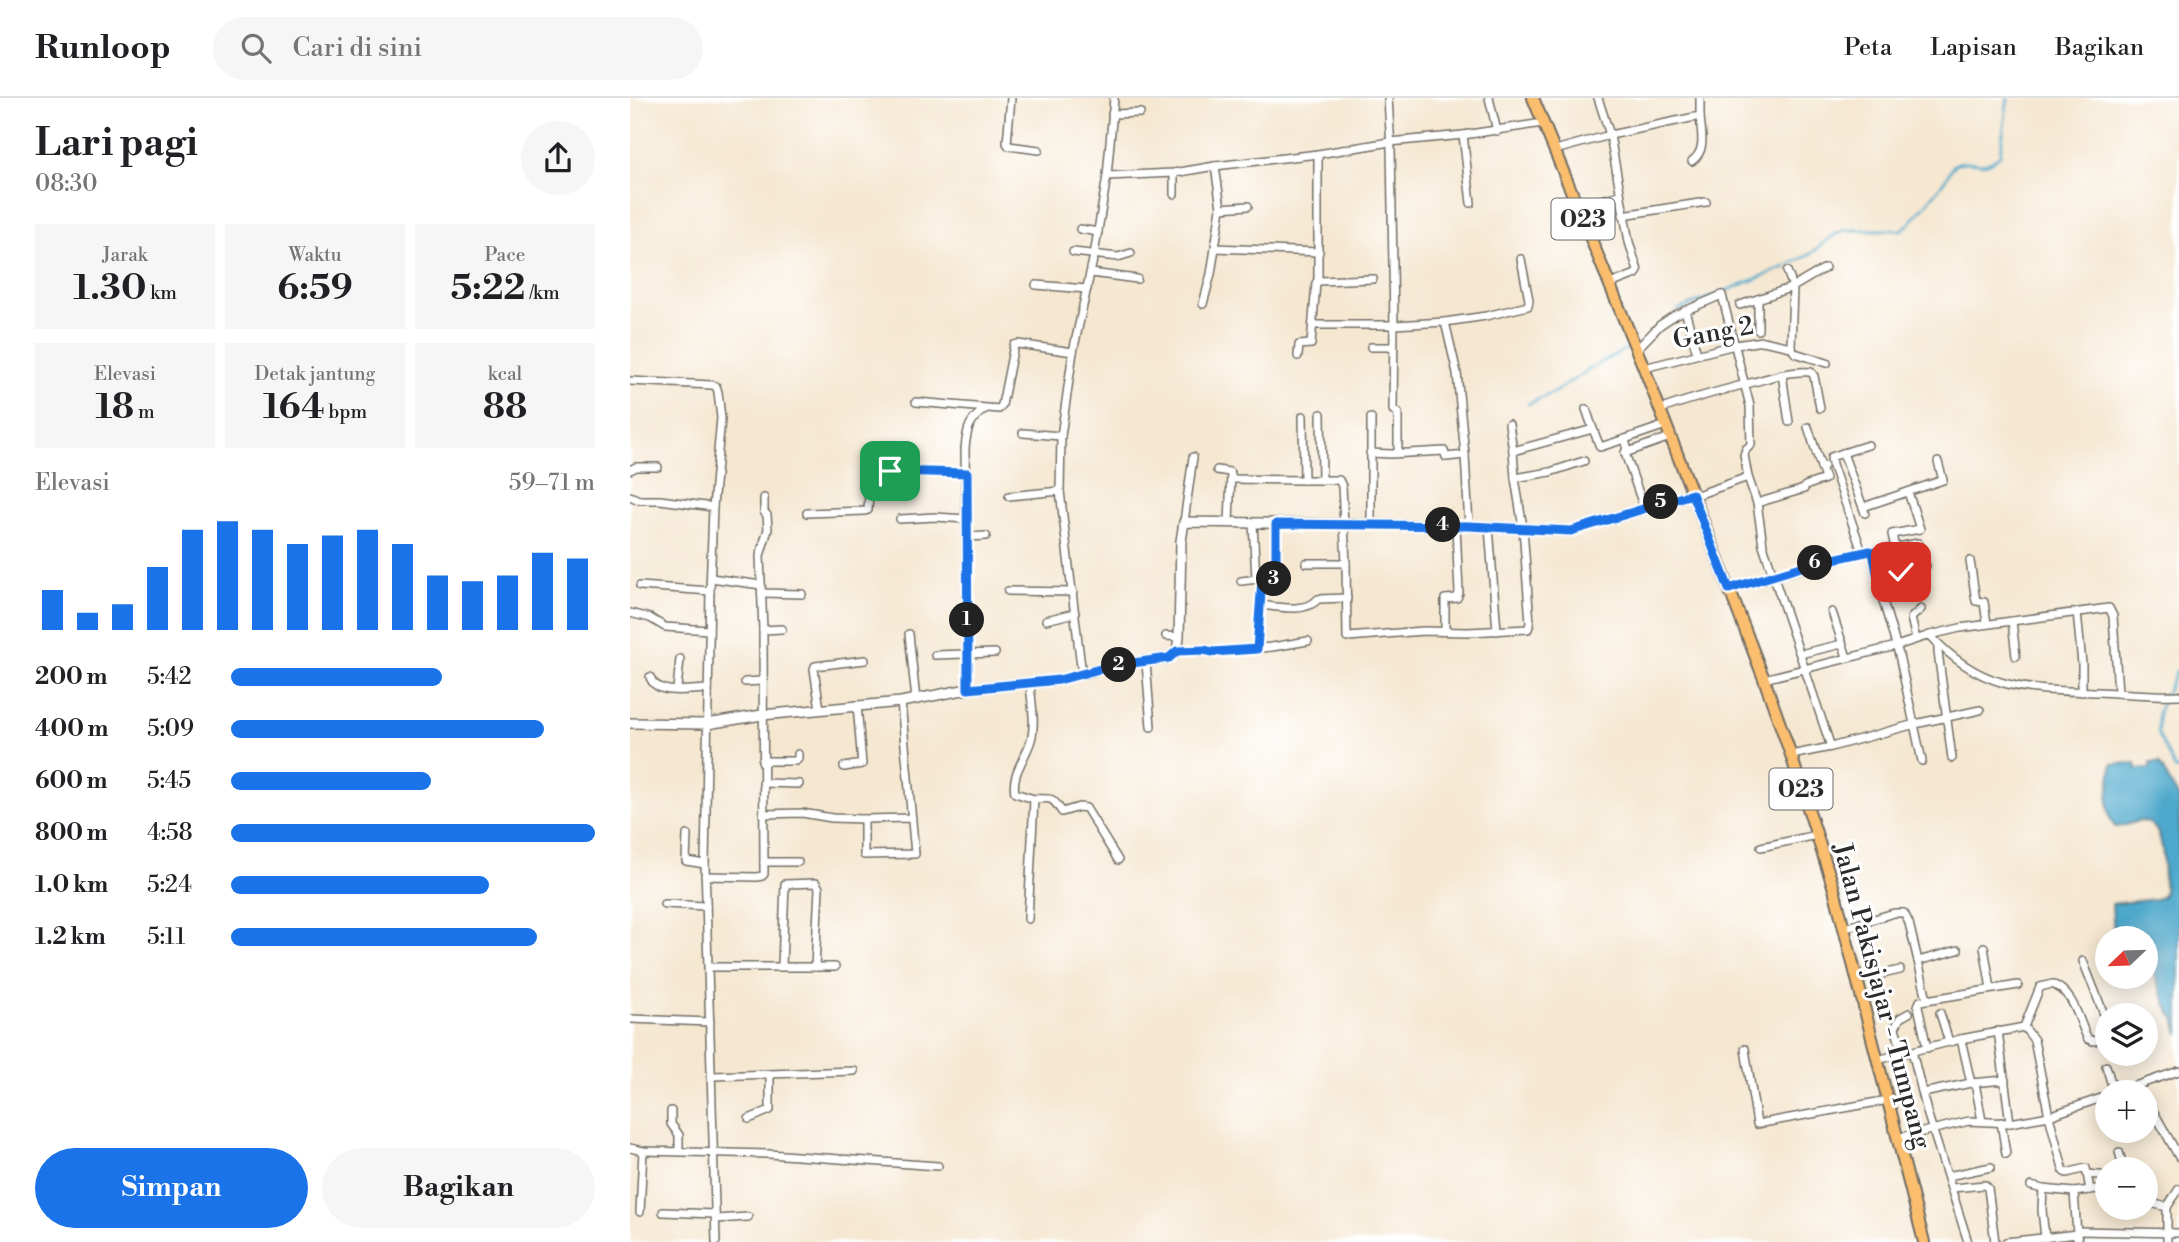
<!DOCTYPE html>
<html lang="id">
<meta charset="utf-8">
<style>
body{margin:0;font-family:"Libre Bodoni",serif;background:#f6f6f6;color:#202124;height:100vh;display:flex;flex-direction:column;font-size:26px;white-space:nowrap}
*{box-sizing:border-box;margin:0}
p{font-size:23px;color:#757577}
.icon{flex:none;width:38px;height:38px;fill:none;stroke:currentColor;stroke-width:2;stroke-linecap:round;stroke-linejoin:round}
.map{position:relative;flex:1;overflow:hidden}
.panel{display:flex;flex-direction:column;background:#fff;width:630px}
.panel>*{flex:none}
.needle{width:46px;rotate:247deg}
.controls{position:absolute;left:1465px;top:828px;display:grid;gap:14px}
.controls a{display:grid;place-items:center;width:63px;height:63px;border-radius:50%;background:#fff;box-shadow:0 4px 18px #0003;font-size:35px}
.pin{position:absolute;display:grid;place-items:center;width:60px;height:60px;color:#fff;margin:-30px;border-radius:14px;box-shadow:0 4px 10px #0006}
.km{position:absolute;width:35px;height:35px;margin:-18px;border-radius:50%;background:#222;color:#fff;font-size:19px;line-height:35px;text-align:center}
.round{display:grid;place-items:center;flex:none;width:74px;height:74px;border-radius:37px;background:#f6f6f6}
.head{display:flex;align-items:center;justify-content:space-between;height:119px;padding:0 35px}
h1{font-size:38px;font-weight:800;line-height:52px}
.metrics{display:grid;grid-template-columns:repeat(3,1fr);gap:10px;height:119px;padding:7px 35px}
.metrics div{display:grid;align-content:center;border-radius:0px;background:#f6f6f6;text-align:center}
.metrics b{font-size:35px;font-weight:800}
.metrics small{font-size:19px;font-weight:400}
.metrics p{font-size:19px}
.chart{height:196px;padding:14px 35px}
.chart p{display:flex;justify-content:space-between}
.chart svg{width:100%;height:126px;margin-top:7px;stroke:#1a73e8;stroke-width:6}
.action{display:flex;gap:14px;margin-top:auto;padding:14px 35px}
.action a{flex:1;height:80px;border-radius:42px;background:#1a73e8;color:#fff;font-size:28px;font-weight:800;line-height:80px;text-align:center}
.action a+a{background:#f6f6f6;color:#202124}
ul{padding:0 35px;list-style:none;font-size:23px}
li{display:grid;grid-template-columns:112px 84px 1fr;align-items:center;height:52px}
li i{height:18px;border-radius:9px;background:#1a73e8}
header{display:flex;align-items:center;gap:42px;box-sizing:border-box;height:98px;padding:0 35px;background:#fff;border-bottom:2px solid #e0e0e0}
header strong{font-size:33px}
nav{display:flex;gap:38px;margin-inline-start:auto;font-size:24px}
.search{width:490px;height:63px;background:#f6f6f6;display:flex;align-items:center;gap:18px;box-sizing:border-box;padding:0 24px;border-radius:38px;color:#757577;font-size:26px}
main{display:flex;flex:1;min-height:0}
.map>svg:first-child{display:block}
.water{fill:#4da8cb;stroke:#3c6a7b;stroke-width:2}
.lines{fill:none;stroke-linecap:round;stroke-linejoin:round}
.stream{stroke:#4da8cb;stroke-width:2.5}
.minor-casing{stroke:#726d65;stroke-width:10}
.tertiary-casing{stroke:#726d65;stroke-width:12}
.primary-casing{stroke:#726d65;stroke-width:14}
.minor{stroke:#fff;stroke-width:7}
.tertiary{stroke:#fff;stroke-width:9}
.primary{stroke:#fabe6e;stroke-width:10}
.route-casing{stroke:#fff;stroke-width:14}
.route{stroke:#1a73e8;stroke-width:9}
.labels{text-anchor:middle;stroke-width:6;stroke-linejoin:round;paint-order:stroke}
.shield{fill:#fff;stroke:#6b6b6b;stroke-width:2}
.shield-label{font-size:24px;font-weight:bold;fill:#2b2b2b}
.street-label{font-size:26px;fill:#2b2b2b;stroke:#fff}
</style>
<header>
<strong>Runloop</strong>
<div class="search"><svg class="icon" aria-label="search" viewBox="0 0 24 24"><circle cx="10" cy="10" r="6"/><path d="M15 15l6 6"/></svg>Cari di sini</div>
<nav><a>Peta</a><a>Lapisan</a><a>Bagikan</a></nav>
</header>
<main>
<section class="panel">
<div class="head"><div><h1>Lari pagi</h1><p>08:30</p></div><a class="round"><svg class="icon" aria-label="share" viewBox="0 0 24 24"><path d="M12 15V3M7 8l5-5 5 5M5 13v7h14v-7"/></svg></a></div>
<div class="metrics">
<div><p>Jarak</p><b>1.30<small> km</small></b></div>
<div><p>Waktu</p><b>6:59</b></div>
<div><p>Pace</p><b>5:22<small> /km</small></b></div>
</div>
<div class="metrics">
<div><p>Elevasi</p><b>18<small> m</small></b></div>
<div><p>Detak jantung</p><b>164<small> bpm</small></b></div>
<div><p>kcal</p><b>88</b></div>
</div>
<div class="chart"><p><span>Elevasi</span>59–71 m</p>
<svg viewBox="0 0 160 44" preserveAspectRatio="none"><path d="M5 44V30M15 44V38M25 44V35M35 44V22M45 44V9M55 44V6M65 44V9M75 44V14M85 44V11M95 44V9M105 44V14M115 44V25M125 44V27M135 44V25M145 44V17M155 44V19"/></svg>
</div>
<ul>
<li><b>200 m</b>5:42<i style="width:58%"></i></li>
<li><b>400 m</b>5:09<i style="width:86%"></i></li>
<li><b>600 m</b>5:45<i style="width:55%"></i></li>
<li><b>800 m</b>4:58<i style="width:100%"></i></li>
<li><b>1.0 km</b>5:24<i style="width:71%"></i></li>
<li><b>1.2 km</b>5:11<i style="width:84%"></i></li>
</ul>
<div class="action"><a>Simpan</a><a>Bagikan</a></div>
</section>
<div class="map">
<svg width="1549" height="1144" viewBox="0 0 1549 1144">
<rect width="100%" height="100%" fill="#fff"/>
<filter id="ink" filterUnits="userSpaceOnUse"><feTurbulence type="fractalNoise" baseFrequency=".0143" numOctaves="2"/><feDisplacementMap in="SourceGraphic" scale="14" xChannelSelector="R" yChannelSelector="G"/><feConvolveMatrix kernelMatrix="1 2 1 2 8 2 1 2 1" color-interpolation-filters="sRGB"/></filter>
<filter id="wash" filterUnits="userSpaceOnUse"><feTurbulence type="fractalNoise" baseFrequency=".00686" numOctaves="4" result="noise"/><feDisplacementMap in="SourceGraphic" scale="28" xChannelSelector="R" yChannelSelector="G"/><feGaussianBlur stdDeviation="1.57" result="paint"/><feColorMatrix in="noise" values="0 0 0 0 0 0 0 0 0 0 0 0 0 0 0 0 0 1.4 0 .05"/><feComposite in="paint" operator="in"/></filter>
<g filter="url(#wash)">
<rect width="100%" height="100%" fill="#f5e7d0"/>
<path class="water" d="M 1506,665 L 1507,671 L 1520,670 L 1520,665 L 1529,665 L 1549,700 L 1549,936 L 1545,920 L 1540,915 L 1516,856 L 1516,840 L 1484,839 L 1482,806 L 1526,801 L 1533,798 L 1534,792 C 1533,774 1538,725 1512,723 C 1502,723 1495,729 1485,729 C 1472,714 1481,684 1482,666 Z"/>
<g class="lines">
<g class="stream">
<path d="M 1048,212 L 1153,170 L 1182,155 L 1202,138 L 1215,132 L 1271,132 L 1279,126 C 1291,112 1304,98 1315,82 C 1319,76 1320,68 1328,65 C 1347,60 1351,74 1370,57 L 1378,0"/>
<path d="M 898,306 L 923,295 L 965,268 L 1002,248"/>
<path d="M 1546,573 L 1528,614 L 1528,636 L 1545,671 L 1549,672"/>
</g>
</g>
</g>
<g filter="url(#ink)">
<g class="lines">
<defs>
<g id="minor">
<path d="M 381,0 L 377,45 L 379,48 L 409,52"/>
<path d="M 758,0 L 761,51 L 764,227 L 815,224 L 827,275 L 835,357 L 839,428"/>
<path d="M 859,0 L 867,33"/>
<path d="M 968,0 L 980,37 L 999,144 L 1008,173 L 1006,176 L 980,186"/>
<path d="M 482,16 L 510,15"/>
<path d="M 833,37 L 841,105"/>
<path d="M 925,52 L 980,37 L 1070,18 L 1070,0"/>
<path d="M 688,56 L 688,183 L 743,181"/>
<path d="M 1062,63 C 1077,52 1071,35 1070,18"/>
<path d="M 585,68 L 591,110 L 585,150 L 689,154"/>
<path d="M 544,75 L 544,96"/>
<path d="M 477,78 L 544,75 L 585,68 L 688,56 L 760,44 L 833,37 L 913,25"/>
<path d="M 948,108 L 990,97"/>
<path d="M 591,110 L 618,108"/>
<path d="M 993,117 L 1076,104"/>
<path d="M 450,131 L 468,134"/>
<path d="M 443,154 L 488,159 L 501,155"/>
<path d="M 1157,173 L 1163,189 L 1195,170"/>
<path d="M 461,175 L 507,181"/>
<path d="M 406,187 L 457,191"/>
<path d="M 573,206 L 581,176 L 585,150"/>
<path d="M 1110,207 L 1163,189 L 1161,249"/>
<path d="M 1055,212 L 1067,256"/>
<path d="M 815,224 L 856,218 L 898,208 L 899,202 L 891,161"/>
<path d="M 683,227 L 764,227 L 763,312 L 768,315 L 768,355"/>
<path d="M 1128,232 L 1128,201"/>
<path d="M 741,249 L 763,249"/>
<path d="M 1006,252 L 1030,227 L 1045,217 L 1092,197 L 1120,308 L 1121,347 L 1116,351 L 1114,357 L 1118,379 L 1127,405 L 1133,447 L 1201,649"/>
<path d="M 668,258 L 669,247 L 681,246 L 686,185 L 688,183"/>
<path d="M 1014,270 L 1105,247 L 1133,243 L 1161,249 L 1165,255 L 1197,265"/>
<path d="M 1152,276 L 1159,324"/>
<path d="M 0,283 L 82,287 L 86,288 L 88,294 L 91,320 L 83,409 L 80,493 L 75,766 L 86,1144"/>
<path d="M 286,304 L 369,311 L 372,307 L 384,247 L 388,246 L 443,254"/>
<path d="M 1029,312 C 1059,301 1089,293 1120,285 C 1140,280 1160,272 1181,274 L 1184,278 L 1190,310"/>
<path d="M 691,316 L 692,382"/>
<path d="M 673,318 L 674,382 L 709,382 L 712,388 L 716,465 L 717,540"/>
<path d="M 741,320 L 741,426"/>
<path d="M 879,326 L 883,353"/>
<path d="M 1178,329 L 1191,369 L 1194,368"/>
<path d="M 963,331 L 970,349 L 995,341 L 997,349 L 995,355 L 1014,410"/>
<path d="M 393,335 L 431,338"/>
<path d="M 995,341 L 1036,327"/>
<path d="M 740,355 L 761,356 L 814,353 L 816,359 L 835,357"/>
<path d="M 995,355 L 1040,339"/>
<path d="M 1213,355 L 1238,347"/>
<path d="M 0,372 L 6,369 L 28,369"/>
<path d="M 587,372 L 599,374 L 601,376 L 599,425"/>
<path d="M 885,380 L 920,374 L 954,363"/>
<path d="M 601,381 L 674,382"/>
<path d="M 1062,396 L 1067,397 L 1118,379"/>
<path d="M 0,398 L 9,402 L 30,402 L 83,409"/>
<path d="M 379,398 L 430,393"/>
<path d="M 1127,405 L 1174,391 L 1175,388 L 1195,381 L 1191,369"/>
<path d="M 1233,409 L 1313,382 L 1308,364"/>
<path d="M 177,415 L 235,413 L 238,412 L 240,378 L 245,373 L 337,375"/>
<path d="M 270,421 L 305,419 L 337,421"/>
<path d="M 554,424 L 563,359"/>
<path d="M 623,425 L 626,481"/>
<path d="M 859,429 L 867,533"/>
<path d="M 338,439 L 356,438"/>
<path d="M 1265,450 L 1262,436 L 1290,431 L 1278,394"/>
<path d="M 1232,454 L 1202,366 L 1201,359 L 1213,355 L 1235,415"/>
<path d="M 1243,454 L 1253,503 L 1269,557 L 1292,663"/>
<path d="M 1340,463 L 1346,503 L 1354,504 L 1357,526"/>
<path d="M 676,465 L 716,465"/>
<path d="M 1248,479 L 1296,468"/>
<path d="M 81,480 L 131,487"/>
<path d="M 611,483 L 628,481"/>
<path d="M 10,488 L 80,493"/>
<path d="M 1099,491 L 1224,456 L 1240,453 L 1243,454 L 1288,445"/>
<path d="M 378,493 L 443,494"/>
<path d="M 132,495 L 172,496"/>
<path d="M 631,507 C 648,509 677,515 688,501 L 717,500"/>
<path d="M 1202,514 L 1217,559"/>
<path d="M 1447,514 L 1452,566 L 1452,594"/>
<path d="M 0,515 L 20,520 L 35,529 L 79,532"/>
<path d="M 416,522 L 445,515"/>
<path d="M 1382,523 L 1386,558"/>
<path d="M 133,532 L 152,531"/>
<path d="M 815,533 L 815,501 L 827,500 L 829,495 L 826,428"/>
<path d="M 279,536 L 286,602"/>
<path d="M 1300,537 L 1330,530 L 1479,510 L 1483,518 L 1488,595"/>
<path d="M 536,538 L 549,539"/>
<path d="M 718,539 L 793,533 L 838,534 L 898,531 L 900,525 L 893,430 L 885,380 L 883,353 L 963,331 L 956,311"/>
<path d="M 1286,541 L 1281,520 L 1291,511"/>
<path d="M 1308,547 L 1308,554 L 1322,660"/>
<path d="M 627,550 L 632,481 L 646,480 L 646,426"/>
<path d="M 547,553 L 574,552 L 583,554 L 642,549 L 678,543"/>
<path d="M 1170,556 L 1212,546"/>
<path d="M 305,557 L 365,555"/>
<path d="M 516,564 L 521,629"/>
<path d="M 452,577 L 430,393 L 431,338 L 443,254 L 464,157 L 477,78 L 484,0"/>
<path d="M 20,579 C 27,599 61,591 78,591"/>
<path d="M 1134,581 L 1266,548 L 1300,537 C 1351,593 1397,592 1468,594 C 1494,595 1522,598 1549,597"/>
<path d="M 115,584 L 131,583"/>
<path d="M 47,591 L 50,561"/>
<path d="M 338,591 L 335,350 C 337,331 339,322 355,311"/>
<path d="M 271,604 L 285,756 L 234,757 L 234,721 L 282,720"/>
<path d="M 190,611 L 184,571 L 185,568 L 235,562"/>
<path d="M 1161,657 L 1201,649 L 1285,626 L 1350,612"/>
<path d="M 132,663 L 165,663 L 168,661 L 168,656"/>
<path d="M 214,669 L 232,666 L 227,607"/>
<path d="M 133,685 L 169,686"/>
<path d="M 404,701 C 423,700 422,699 432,714 L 449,709 L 456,710 L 488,762"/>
<path d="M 133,716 L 172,715 L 202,720 L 234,721"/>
<path d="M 57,737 L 56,763 L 75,766"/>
<path d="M 1131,749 L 1187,737"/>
<path d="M 134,764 L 168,764"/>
<path d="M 75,778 L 127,779 L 132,778 L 134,776 L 133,532 L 130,458 L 138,431 L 137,417 L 134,414 L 134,400"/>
<path d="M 34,806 L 76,808"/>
<path d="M 398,821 L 404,701 L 385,695 C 381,675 396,660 401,642 C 406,625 401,602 400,585"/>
<path d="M 1214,830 L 1264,815 L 1274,815 L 1279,825 L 1297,901"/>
<path d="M 1354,849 L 1361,891"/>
<path d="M 1288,863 L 1328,852"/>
<path d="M 1453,863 L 1477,924"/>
<path d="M 152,868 L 155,786 L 186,785 L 189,790 L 185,869"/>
<path d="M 79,869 L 205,869"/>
<path d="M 1227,882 L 1270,872"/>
<path d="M 1310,915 L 1319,944"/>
<path d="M 0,921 L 80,924"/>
<path d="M 1394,929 L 1404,942 L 1419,1018 L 1434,1074 L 1437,1075 L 1456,1070 L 1460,1092"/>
<path d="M 1394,929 L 1410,889 L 1422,886 C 1445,895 1448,922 1458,941 L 1463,943 L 1477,940"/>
<path d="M 1368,933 L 1380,1025"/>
<path d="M 1331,941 L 1341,985"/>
<path d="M 1297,950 L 1288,908 L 1290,903 L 1388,887"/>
<path d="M 1115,951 L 1127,1026 L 1258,1002"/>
<path d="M 1282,953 L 1297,1014 L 1338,1144"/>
<path d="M 1273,955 L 1265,930 L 1270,920 L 1279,915"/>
<path d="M 1247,962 L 1331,941 L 1394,929"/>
<path d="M 1476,968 L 1484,994"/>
<path d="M 82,978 L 224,973"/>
<path d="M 1345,985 L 1352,1023"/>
<path d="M 1487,994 L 1549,973"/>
<path d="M 1293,995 L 1341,985 L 1375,982"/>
<path d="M 1516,1000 L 1549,1059"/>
<path d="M 41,1013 L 41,1026 L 49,1037 L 49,1053"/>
<path d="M 119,1021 L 140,1012 L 140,976"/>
<path d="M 1371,1024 L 1376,1056"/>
<path d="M 1267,1040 L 1339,1023 L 1380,1025 L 1419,1018 L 1477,998"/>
<path d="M 0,1050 L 13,1053 L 139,1056 L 308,1068"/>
<path d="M 1489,1054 L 1494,1071"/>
<path d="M 1458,1076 L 1477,1078"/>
<path d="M 1318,1078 L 1361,1069"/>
<path d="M 1401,1088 L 1413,1091 L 1444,1094"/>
<path d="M 1322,1090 L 1355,1087 L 1358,1090 L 1365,1144"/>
<path d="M 1413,1091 L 1412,1112 L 1415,1140"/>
<path d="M 1516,1104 L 1537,1109 L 1549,1091"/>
<path d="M 1537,1109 L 1537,1144"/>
<path d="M 10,1114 L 13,1053"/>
<path d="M 33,1114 L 85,1116"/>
<path d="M 86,1121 L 118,1119"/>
<path d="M 1448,1133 L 1549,1135"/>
<path d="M 1447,1136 L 1444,1094 L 1467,1091 L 1477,1092"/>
<path d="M 1376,1144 L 1447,1136 L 1448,1144"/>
</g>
<path id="tertiary" d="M 0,625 L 77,626 L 132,617 L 271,604 L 338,591 L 429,582 L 481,568 L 539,560 L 547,553 L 549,539 L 551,443 L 554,424 L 839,428 L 941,433 L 1062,396"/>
<path id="primary" d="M 903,0 L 1014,270 L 1134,581 L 1161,657 L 1204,791 L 1294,1144"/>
</defs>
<use href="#minor" class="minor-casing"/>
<use href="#tertiary" class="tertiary-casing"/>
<use href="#primary" class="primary-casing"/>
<use href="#minor" class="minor"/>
<use href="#tertiary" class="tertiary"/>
<use href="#primary" class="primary"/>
</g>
</g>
<g class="lines" filter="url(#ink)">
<defs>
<path id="route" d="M 260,373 L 337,375 L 338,591 L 429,582 L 481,568 L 539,560 L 547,553 L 574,552 L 583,554 L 627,551 L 632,481 L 646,480 L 646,426 L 839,428 L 941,433 L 1062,396 L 1099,491 L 1181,466 L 1240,453 L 1243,454 L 1248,479 L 1271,474"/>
</defs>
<use href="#route" class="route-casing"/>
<use href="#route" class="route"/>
</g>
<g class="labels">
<g class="shield">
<rect x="921.5" y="100.5" width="63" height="41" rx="5"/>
<rect x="1139.5" y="670.5" width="63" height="41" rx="5"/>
</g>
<g class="shield-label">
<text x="953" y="129">023</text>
<text x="1171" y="699">023</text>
</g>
<g class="street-label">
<text transform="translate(1083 234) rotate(-11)" y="9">Gang 2</text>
<text transform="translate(1253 898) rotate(75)" y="9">Jalan Pakisjajar - Tumpang</text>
</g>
</g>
</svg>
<div class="controls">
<a><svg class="needle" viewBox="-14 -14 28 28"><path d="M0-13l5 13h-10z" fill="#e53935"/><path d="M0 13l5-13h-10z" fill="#757577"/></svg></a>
<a><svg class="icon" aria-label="layers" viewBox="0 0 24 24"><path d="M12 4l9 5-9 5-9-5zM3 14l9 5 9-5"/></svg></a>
<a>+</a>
<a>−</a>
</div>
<div class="pin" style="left:260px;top:373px;background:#1e9e55"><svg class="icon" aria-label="arrive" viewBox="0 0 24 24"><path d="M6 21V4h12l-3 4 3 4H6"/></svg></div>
<div class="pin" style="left:1271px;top:474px;background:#d93025"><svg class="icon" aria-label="check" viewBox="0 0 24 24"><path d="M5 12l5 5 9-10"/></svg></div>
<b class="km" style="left:337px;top:522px">1</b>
<b class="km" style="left:489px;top:567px">2</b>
<b class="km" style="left:644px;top:481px">3</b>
<b class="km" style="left:813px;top:427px">4</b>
<b class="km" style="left:1031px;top:404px">5</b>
<b class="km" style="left:1185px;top:465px">6</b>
</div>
</main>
